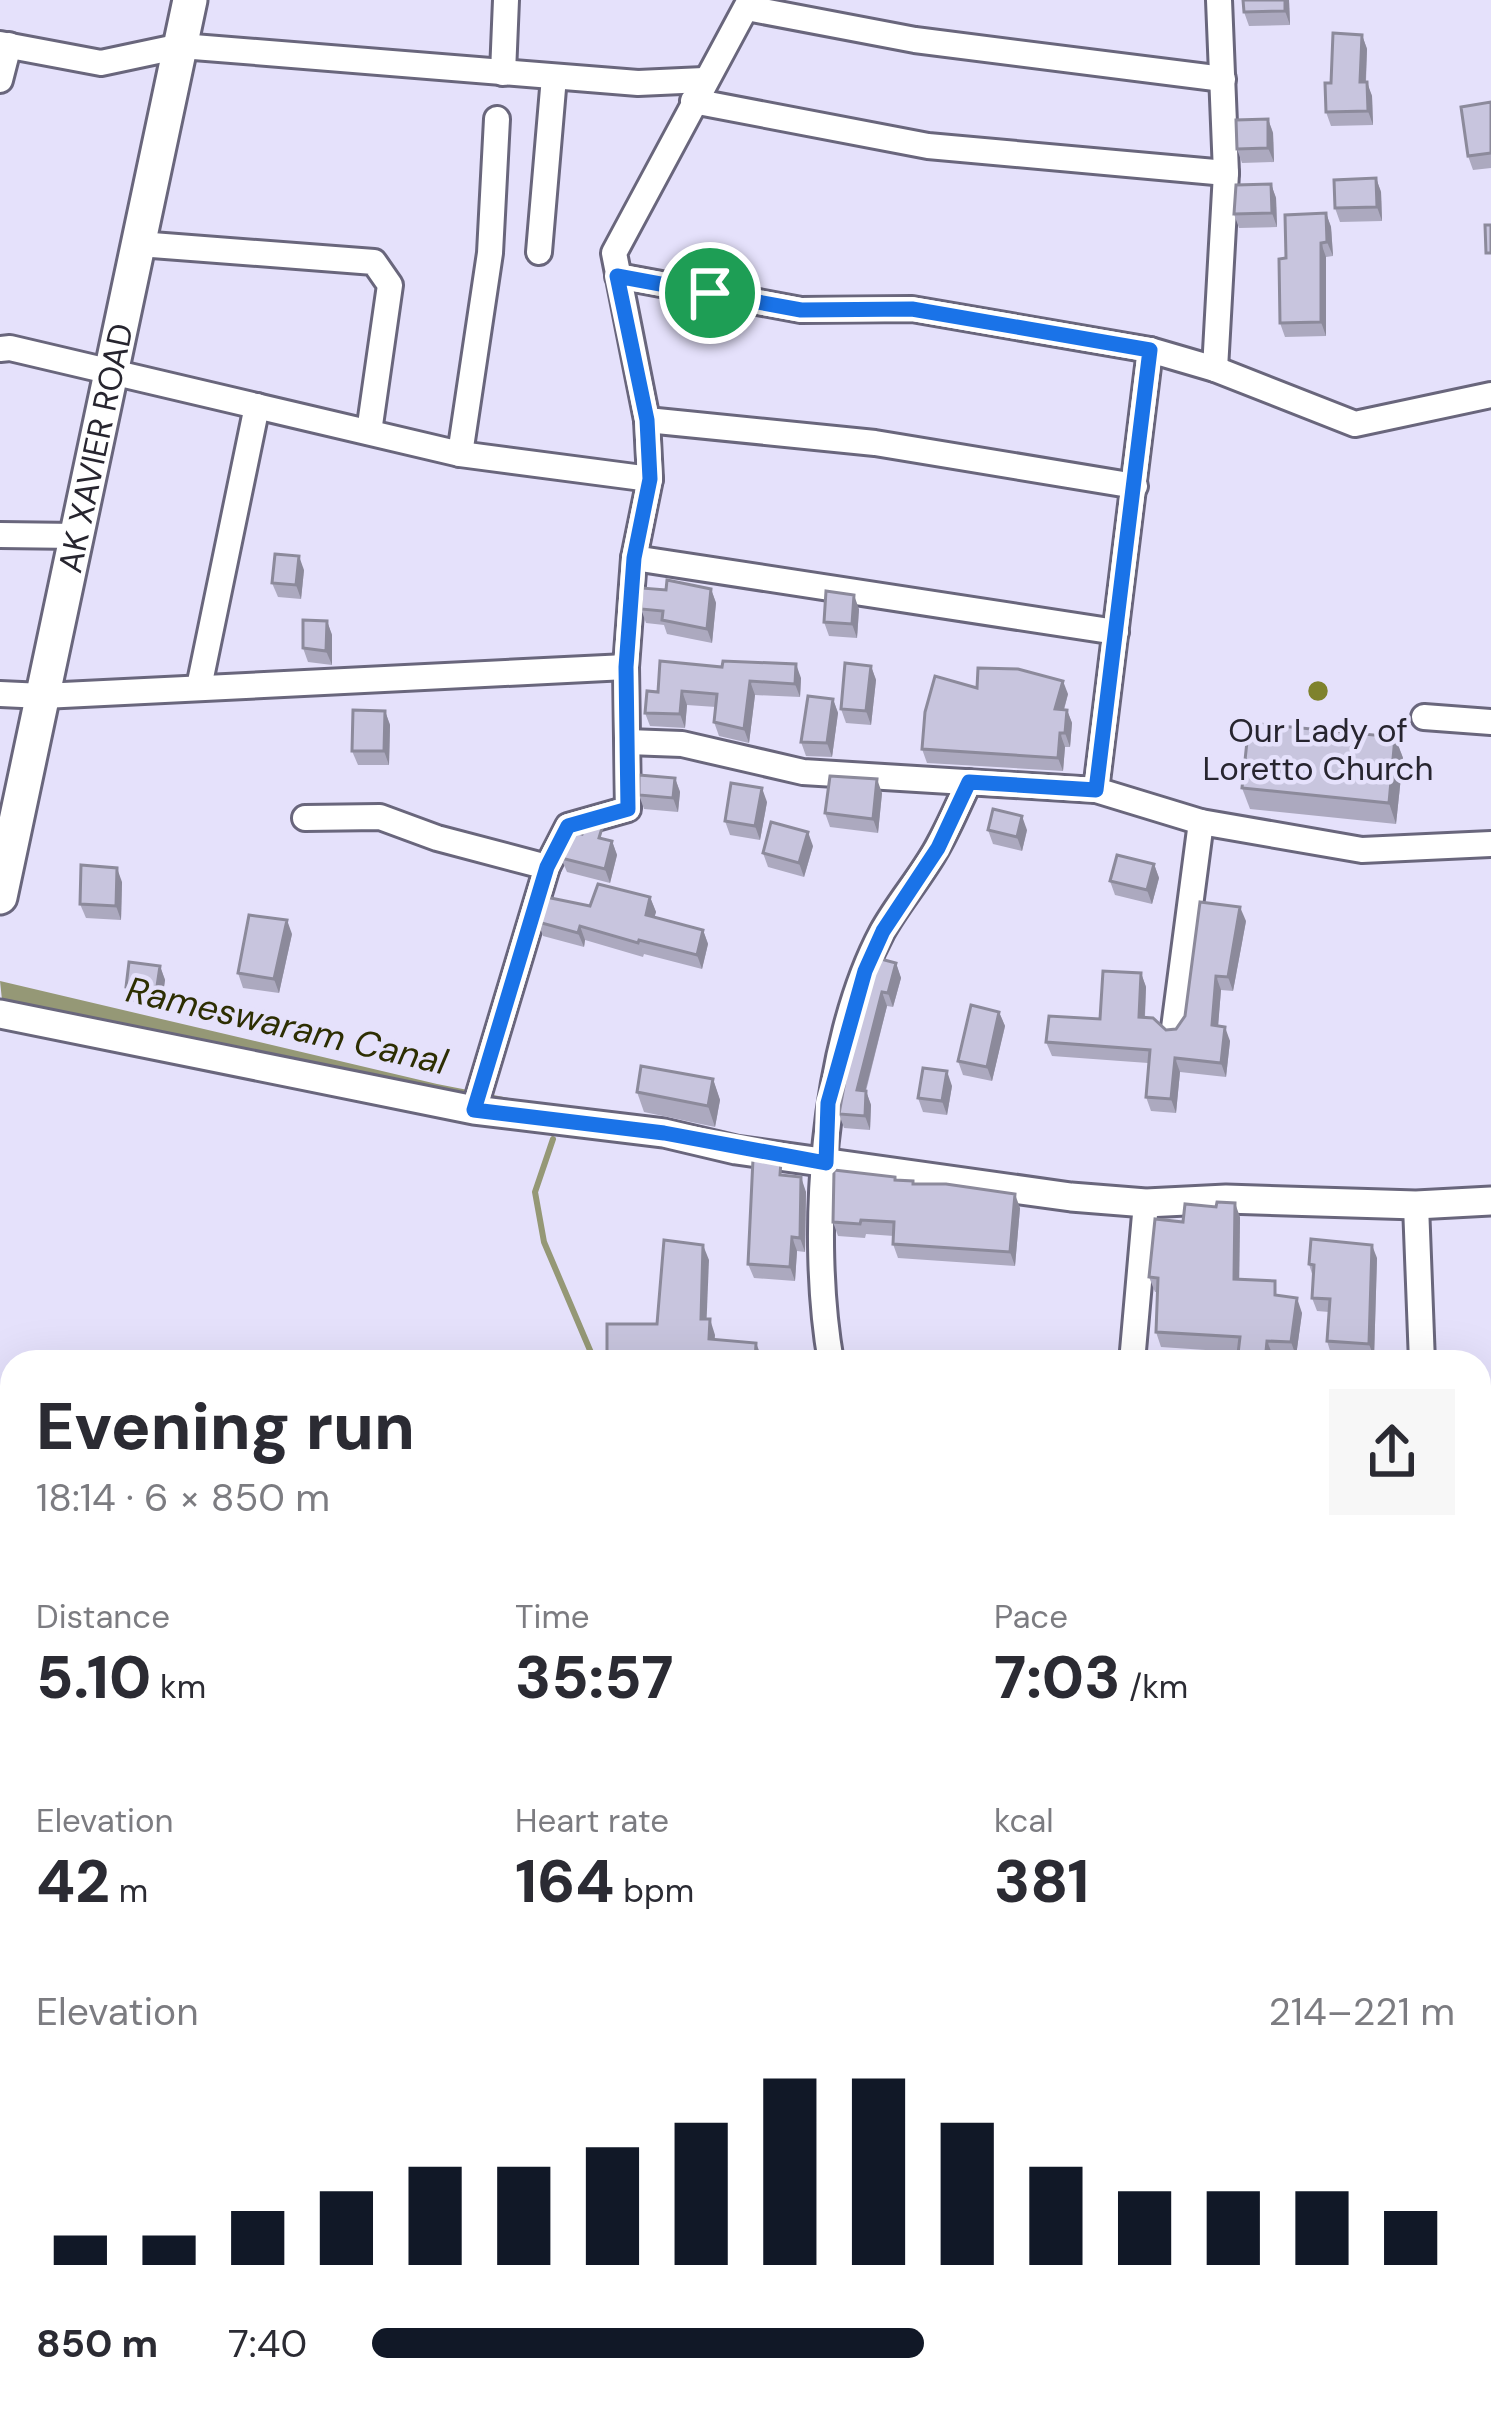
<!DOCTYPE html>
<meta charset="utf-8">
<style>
body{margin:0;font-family:"DM Sans",sans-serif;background:#f7f7f7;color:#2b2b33;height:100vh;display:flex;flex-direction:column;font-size:45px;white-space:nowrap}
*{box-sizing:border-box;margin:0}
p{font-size:39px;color:#7c7c81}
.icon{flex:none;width:66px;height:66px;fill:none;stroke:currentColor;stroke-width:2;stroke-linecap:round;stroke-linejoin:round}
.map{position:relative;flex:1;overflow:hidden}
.drawer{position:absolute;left:0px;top:1350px;width:1491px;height:1065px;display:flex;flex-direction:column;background:#fff;border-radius:36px 36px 0 0;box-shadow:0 12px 48px #0002}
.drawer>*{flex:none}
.pin{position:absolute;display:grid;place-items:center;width:102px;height:102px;color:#fff;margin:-51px;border:6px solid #fff;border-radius:50%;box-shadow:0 3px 12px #0007}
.round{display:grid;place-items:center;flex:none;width:126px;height:126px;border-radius:0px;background:#f7f7f7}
.head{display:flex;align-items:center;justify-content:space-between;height:204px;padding:0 36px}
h1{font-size:66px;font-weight:800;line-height:90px}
.metrics{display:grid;grid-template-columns:repeat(3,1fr);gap:18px;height:204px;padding:12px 36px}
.metrics div{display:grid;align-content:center}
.metrics b{font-size:60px;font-weight:800}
.metrics small{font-size:33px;font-weight:400}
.metrics p{font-size:33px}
.chart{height:336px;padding:24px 36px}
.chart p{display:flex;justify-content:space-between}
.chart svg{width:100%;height:216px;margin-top:12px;stroke:#111827;stroke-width:6}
ul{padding:0 36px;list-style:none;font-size:39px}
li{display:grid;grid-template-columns:192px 144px 1fr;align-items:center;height:90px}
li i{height:30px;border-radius:15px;background:#111827}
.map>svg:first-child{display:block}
.water{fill:#959876}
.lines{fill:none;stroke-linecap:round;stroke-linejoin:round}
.stream{stroke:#959876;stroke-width:6}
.minor-casing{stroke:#69667c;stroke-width:30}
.tertiary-casing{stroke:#69667c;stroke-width:33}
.secondary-casing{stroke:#69667c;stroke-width:39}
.minor{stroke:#fff;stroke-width:24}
.tertiary{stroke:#fff;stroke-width:27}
.secondary{stroke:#fff;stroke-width:33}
.wall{fill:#aca9bf}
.shaded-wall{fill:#8c8a9b}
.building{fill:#c8c5de;stroke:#8c8a9b;stroke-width:3}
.route-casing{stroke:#fff;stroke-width:24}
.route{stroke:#1a73e8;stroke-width:15}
.poi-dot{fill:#7f822d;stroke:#e5e1fb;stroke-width:4.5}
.labels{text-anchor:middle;stroke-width:9;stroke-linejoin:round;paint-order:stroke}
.street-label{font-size:33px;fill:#27252f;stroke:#e5e1fb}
.poi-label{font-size:33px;fill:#27252f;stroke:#e5e1fb}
.water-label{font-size:36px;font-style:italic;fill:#2d2e02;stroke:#e5e1fb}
</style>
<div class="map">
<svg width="1491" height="2413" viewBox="0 0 1491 2413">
<rect width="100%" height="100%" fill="#e5e1fb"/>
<path class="water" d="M 0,981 L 437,1084 L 813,1157 L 446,1093 L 2,1000 Z"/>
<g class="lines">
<g class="stream">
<path d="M 553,1139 L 535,1192 L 544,1242 L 595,1362"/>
<path d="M 74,2413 L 74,2403"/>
</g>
<defs>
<g id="minor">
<path d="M 747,8 L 915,40 L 1223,79"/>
<path d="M 0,44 L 101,63 L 181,46 L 638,83 L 704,80"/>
<path d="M 503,73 L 506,0"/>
<path d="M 0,80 L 9,45"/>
<path d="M 693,101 L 928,146 L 1226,173"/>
<path d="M 139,244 L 374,262 L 390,285 L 369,432"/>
<path d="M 539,252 L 554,77"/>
<path d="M 618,276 L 801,310 L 912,309 L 1150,350 L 1215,369 L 1355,424 L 1491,395"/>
<path d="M 0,349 L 10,348 L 460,454 L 650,479"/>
<path d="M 1215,369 L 1226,173 L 1219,0"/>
<path d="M 647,420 L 875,443 L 1135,486"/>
<path d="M 460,454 L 490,253 L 497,119"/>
<path d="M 0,535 L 77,536"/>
<path d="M 634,558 L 1116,632"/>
<path d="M 199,687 L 257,406"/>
<path d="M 0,694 L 43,696 L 626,667"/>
<path d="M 1424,717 L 1491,722"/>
<path d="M 628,742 L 682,744 L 803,772 L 1096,790 L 1201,822 L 1362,850 L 1491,844"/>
<path d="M 1096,790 L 1150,350"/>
<path d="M 305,818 L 380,817 L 437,838 L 547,867"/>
<path d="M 1174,1028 L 1201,822"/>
<path d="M 474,1110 L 547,867 L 568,826 L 628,809 L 626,667 L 634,558 L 650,479 L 647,420 L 614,253 L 750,0"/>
<path d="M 1416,1205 L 1422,1362"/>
<path d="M 831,1362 C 809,1237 822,1045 882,932 C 898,903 921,877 937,848 C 949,827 959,803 969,782"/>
<path d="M 1132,1362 L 1146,1203"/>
<path d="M 0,1610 L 12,1590"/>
<path d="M 1479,1771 L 1491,1773"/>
<path d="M 0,1786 L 12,1786"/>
<path d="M 1479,2087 L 1491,2088"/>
<path d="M 1479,2144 L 1491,2143"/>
<path d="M 0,2250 L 12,2251"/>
<path d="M 687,2403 L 688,2413"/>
<path d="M 171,2413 L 171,2403"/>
<path d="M 433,2413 L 434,2403"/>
<path d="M 629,2413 L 631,2403"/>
<path d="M 1069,2413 L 1070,2403"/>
<path d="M 1173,2413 L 1173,2403"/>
<path d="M 1481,2413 L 1482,2399 L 1491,2399"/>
</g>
<path id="tertiary" d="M 0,1014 L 474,1110 L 664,1133 L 736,1150 L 1071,1197 L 1146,1203 L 1226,1199 L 1416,1205 L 1491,1201"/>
<g id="secondary">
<path id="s1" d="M 0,897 L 190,0"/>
</g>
</defs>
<use href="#minor" class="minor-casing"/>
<use href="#tertiary" class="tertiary-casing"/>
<use href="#secondary" class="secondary-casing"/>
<use href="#minor" class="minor"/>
<use href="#tertiary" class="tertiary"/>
<use href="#secondary" class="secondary"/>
</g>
<g class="wall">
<path d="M 1243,0 L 1289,0 L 1290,25 L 1249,26 L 1244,12 Z"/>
<path d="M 1362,35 L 1367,49 L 1366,82 L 1372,96 L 1373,125 L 1331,126 L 1326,112 L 1331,83 Z"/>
<path d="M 1491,102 L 1491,168 L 1473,170 L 1468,156 Z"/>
<path d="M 1268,119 L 1273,133 L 1274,162 L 1242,163 L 1237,149 Z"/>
<path d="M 1376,178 L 1381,192 L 1382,221 L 1340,222 L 1335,208 Z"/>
<path d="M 1271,184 L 1276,198 L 1277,227 L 1239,228 L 1234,214 Z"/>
<path d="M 1326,213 L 1331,227 L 1333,256 L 1326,257 L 1326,336 L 1285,337 L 1280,323 L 1286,258 Z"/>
<path d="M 304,570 L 301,599 L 278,597 L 272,583 Z"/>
<path d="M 711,589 L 716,603 L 712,643 L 667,634 L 664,625 L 646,623 L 641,609 L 666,590 Z"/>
<path d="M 859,609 L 857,638 L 829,636 L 824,622 Z"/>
<path d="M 327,621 L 332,635 L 332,665 L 308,662 L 303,648 Z"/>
<path d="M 660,661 L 801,678 L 800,697 L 755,695 L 749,743 L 719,736 L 714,722 L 716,707 L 687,705 L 685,728 L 650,726 L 645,713 L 658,692 Z"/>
<path d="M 871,666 L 876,680 L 871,725 L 846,723 L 841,709 Z"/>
<path d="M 977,688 L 1068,694 L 1064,710 L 1067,710 L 1072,723 L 1070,747 L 1065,747 L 1063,771 L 927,763 L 922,749 Z"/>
<path d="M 833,699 L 838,713 L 832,757 L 806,756 L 801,742 Z"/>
<path d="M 385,711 L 390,725 L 389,765 L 358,765 L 352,751 Z"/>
<path d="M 1395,737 L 1403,758 L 1396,824 L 1250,809 L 1242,788 Z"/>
<path d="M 675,778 L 680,792 L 678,812 L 644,809 L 639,795 Z"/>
<path d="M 882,793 L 878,833 L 830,827 L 825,813 Z"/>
<path d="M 767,802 L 760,840 L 730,835 L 725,821 Z"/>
<path d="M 988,830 L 1027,830 L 1022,851 L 993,844 Z"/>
<path d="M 606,840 L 612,841 L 617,855 L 610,883 L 567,872 L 561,858 Z"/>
<path d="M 813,846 L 804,877 L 768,867 L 763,853 Z"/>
<path d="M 1154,864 L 1159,878 L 1152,904 L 1115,895 L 1110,881 Z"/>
<path d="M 122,882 L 121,920 L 86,918 L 80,904 Z"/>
<path d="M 650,897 L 656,912 L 654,917 L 703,930 L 708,944 L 702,969 L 644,954 L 643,957 L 585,940 L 584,947 L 543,936 L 538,922 L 590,906 Z"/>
<path d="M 1246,921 L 1233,991 L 1221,990 L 1218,1026 L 1230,1041 L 1226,1077 L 1180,1072 L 1176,1113 L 1151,1111 L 1146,1097 L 1148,1063 L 1052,1056 L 1046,1042 L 1100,1019 L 1141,973 L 1146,987 L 1145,1017 L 1166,1030 L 1176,1029 Z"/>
<path d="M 292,934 L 279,993 L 243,988 L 238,973 Z"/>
<path d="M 896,963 L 901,978 L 893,1007 L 887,1006 L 866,1091 L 871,1105 L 870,1130 L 844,1128 L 839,1114 L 856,1019 Z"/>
<path d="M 160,966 L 165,980 L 161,1007 L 131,1001 L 126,987 Z"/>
<path d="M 999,1012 L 1005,1026 L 992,1081 L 963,1075 L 958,1061 Z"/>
<path d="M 713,1079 L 720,1100 L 715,1127 L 644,1112 L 637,1092 Z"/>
<path d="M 952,1086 L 947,1115 L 923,1112 L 918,1098 Z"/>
<path d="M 786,1176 L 806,1192 L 805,1252 L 797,1251 L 795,1281 L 754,1278 L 748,1264 Z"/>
<path d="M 895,1177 L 897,1180 L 1020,1208 L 1015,1266 L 898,1258 L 893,1244 L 894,1236 L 866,1234 L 865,1238 L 838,1236 L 833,1222 Z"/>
<path d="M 1240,1217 L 1239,1279 L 1281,1296 L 1302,1313 L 1296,1356 L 1161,1347 L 1156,1332 L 1158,1292 L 1155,1292 L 1149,1277 L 1183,1222 Z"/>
<path d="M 1377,1258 L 1374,1358 L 1331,1354 L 1327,1341 L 1329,1312 L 1317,1311 L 1312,1298 L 1313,1277 L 1309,1264 Z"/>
<path d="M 0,2087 L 12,2091 L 12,2140 L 0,2140 Z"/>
</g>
<g class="shaded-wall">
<path d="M 1285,0 L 1289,0 L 1290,25 L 1285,11 Z"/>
<path d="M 1362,35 L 1367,49 L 1365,96 L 1360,82 Z"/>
<path d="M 1367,82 L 1372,96 L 1373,125 L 1368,111 Z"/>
<path d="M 1268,119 L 1273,133 L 1274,162 L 1268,148 Z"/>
<path d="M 1376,178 L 1381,192 L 1382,221 L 1377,207 Z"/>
<path d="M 1271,184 L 1276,198 L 1277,227 L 1272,213 Z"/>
<path d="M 1326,213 L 1331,227 L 1333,256 L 1327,242 Z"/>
<path d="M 1321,243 L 1326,257 L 1326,336 L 1321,322 Z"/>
<path d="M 299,556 L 304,570 L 301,599 L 296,585 Z"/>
<path d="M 711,589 L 716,603 L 712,643 L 707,629 Z"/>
<path d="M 854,595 L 859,609 L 857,638 L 852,624 Z"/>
<path d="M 327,621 L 332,635 L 332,665 L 326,651 Z"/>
<path d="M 796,664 L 801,678 L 800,697 L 795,684 Z"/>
<path d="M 871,666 L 876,680 L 871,725 L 866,711 Z"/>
<path d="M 750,681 L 755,695 L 749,743 L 744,729 Z"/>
<path d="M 1063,681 L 1068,694 L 1060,723 L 1055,709 Z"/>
<path d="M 682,691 L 687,705 L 685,728 L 680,714 Z"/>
<path d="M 833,699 L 838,713 L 832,757 L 827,743 Z"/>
<path d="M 1067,710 L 1072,723 L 1070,747 L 1065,733 Z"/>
<path d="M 385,711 L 390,725 L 389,765 L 384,751 Z"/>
<path d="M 1060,733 L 1065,747 L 1063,771 L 1058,758 Z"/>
<path d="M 1395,737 L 1403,758 L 1396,824 L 1389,803 Z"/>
<path d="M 675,778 L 680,792 L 678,812 L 673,798 Z"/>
<path d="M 877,779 L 882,793 L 878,833 L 873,819 Z"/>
<path d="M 762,788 L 767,802 L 760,840 L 755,826 Z"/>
<path d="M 1022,816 L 1027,830 L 1022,851 L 1017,837 Z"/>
<path d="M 808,832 L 813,846 L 804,877 L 799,863 Z"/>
<path d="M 612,841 L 617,855 L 610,883 L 605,869 Z"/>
<path d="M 1154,864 L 1159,878 L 1152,904 L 1147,890 Z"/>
<path d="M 117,868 L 122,882 L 121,920 L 116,906 Z"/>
<path d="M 650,897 L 656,912 L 651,929 L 646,915 Z"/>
<path d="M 1240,907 L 1246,921 L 1233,991 L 1228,977 Z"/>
<path d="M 287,920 L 292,934 L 279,993 L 274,979 Z"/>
<path d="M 580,926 L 585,940 L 584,947 L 578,933 Z"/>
<path d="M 703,930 L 708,944 L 702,969 L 697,955 Z"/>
<path d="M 896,963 L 901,978 L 893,1007 L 888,993 Z"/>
<path d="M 160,966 L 165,980 L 161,1007 L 156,993 Z"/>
<path d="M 1141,973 L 1146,987 L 1144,1031 L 1139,1017 Z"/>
<path d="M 1216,976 L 1221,990 L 1217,1039 L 1212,1025 Z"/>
<path d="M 882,992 L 887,1006 L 862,1104 L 857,1090 Z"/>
<path d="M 999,1012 L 1005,1026 L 992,1081 L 987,1067 Z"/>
<path d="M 1225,1027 L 1230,1041 L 1226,1077 L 1221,1063 Z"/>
<path d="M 1175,1058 L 1180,1072 L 1176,1113 L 1171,1099 Z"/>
<path d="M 947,1071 L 952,1086 L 947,1115 L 942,1101 Z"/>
<path d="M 713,1079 L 720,1100 L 715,1127 L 708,1106 Z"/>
<path d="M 866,1091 L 871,1105 L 870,1130 L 865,1116 Z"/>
<path d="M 801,1177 L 806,1192 L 805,1252 L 800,1238 Z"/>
<path d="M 1015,1194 L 1020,1208 L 1015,1266 L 1010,1252 Z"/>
<path d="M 1235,1203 L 1240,1217 L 1239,1293 L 1234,1279 Z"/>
<path d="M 792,1237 L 797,1251 L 795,1281 L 790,1267 Z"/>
<path d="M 703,1245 L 709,1260 L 706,1334 L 701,1319 Z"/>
<path d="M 1372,1245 L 1377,1258 L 1374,1358 L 1369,1344 Z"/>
<path d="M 1297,1298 L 1302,1313 L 1296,1356 L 1291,1342 Z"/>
<path d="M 710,1319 L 715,1335 L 714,1354 L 709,1339 Z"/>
<path d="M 1267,1341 L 1273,1356 L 1272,1362 L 1265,1362 Z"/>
<path d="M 756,1343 L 762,1358 L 762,1362 L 755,1362 Z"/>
<path d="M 11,2088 L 12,2091 L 12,2132 L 8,2119 Z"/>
<rect x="325" y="2403" width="6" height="10"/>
</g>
<g class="building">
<path d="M 1243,0 L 1285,0 L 1285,11 L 1244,12 Z"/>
<path d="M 1333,33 L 1362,35 L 1360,82 L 1367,82 L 1368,111 L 1326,112 L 1325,83 L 1331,83 Z"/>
<path d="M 1491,102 L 1491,153 L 1468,156 L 1461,107 Z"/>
<path d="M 1268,119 L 1268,148 L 1237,149 L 1236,120 Z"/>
<path d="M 1376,178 L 1377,207 L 1335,208 L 1334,180 Z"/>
<path d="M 1271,184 L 1272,213 L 1234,214 L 1236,185 Z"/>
<path d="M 1326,213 L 1327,242 L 1321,243 L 1321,322 L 1280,323 L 1279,259 L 1286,258 L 1285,215 Z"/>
<path d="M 1485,225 L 1491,225 L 1491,253 L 1486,253 Z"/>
<path d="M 275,554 L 299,556 L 296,585 L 272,583 Z"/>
<path d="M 667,580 L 711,589 L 707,629 L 662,620 L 663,611 L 641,609 L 642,588 L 666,590 Z"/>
<path d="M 826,591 L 854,595 L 852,624 L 824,622 Z"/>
<path d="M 303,620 L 327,621 L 326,651 L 303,648 Z"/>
<path d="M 660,661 L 722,667 L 723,661 L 796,664 L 795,684 L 750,681 L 744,729 L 714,722 L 717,694 L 682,691 L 680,714 L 645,713 L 647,691 L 658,692 Z"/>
<path d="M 845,663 L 871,666 L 866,711 L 841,709 Z"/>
<path d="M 978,668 L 1018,669 L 1063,681 L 1055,709 L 1067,710 L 1065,733 L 1060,733 L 1058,758 L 922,749 L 925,712 L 935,676 L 977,688 Z"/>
<path d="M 808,696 L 833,699 L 827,743 L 801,742 Z"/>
<path d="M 353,710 L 385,711 L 384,751 L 352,751 Z"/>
<path d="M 1249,723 L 1395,737 L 1389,803 L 1242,788 Z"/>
<path d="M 639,775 L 675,778 L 673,798 L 639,795 Z"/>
<path d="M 830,776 L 877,779 L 873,819 L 825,813 Z"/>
<path d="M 731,783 L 762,788 L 755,826 L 725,821 Z"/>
<path d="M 993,809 L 1022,816 L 1017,837 L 988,830 Z"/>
<path d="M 771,822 L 808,832 L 799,863 L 763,853 Z"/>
<path d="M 585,823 L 602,828 L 599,838 L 612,841 L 605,869 L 561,858 L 572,831 L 582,834 Z"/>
<path d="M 1117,855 L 1154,864 L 1147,890 L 1110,881 Z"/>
<path d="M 81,865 L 117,868 L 116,906 L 80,904 Z"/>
<path d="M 598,884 L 650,897 L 646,915 L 703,930 L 697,955 L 639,940 L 638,943 L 580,926 L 578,933 L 538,922 L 546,897 L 590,906 Z"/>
<path d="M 1200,902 L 1240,907 L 1228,977 L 1216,976 L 1212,1025 L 1225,1027 L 1221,1063 L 1175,1058 L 1171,1099 L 1146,1097 L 1150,1050 L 1046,1042 L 1049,1016 L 1100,1019 L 1103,971 L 1141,973 L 1139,1017 L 1153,1018 L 1166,1030 L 1176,1029 L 1185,1016 Z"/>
<path d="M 249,915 L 287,920 L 274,979 L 238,973 Z"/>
<path d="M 877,958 L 896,963 L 888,993 L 882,992 L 857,1090 L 866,1091 L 865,1116 L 839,1114 L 856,1019 Z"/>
<path d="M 129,962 L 160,966 L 156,993 L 126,987 Z"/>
<path d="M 971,1005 L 999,1012 L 987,1067 L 958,1061 Z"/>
<path d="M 641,1066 L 713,1079 L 708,1106 L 637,1092 Z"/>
<path d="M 923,1068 L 947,1071 L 942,1101 L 918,1098 Z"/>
<path d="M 753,1159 L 781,1161 L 780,1175 L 801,1177 L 800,1238 L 792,1237 L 790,1267 L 748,1264 Z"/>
<path d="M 834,1170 L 895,1177 L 895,1180 L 913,1181 L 913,1184 L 946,1184 L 1015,1194 L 1010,1252 L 893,1244 L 894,1222 L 861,1220 L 860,1224 L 833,1222 Z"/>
<path d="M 1217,1202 L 1235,1203 L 1234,1279 L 1275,1281 L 1275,1295 L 1297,1298 L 1291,1342 L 1267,1341 L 1265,1362 L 1237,1362 L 1240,1337 L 1156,1332 L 1158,1278 L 1149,1277 L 1155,1219 L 1183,1222 L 1185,1204 L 1216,1207 Z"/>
<path d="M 1311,1239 L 1372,1245 L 1369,1344 L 1327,1341 L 1330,1299 L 1312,1298 L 1314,1265 L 1309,1264 Z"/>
<path d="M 664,1240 L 703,1245 L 701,1319 L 710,1319 L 709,1339 L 756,1343 L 755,1362 L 607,1362 L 607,1324 L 657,1324 Z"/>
<path d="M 0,2087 L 11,2088 L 8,2119 L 0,2119 Z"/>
<path d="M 279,2403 L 325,2403 L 325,2413 L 278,2413 Z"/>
<rect x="1355" y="2406" width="28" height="7"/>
</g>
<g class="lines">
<defs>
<path id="route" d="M 617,276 L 801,310 L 912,309 L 1150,350 L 1096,790 L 969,782 L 938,848 L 883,931 L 865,971 L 828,1103 L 826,1163 L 664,1133 L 474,1110 L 547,867 L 568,826 L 628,809 L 626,667 L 634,558 L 650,479 L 647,420 Z"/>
</defs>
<use href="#route" class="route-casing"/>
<use href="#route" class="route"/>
</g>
<circle class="poi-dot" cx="1318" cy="691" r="12"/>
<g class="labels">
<g class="street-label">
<text dy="12" stroke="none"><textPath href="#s1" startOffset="459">AK XAVIER ROAD</textPath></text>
</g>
<g class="poi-label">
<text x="1318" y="742">Our Lady of<tspan x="1318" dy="38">Loretto Church</tspan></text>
</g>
<g class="water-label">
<text transform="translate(287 1025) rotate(13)" y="13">Rameswaram Canal</text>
</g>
</g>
</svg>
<div class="pin" style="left:710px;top:293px;background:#1e9e55"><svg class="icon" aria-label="arrive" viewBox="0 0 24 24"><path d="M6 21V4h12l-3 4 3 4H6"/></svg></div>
<section class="drawer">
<div class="head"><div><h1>Evening run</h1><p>18:14 · 6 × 850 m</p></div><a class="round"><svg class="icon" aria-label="share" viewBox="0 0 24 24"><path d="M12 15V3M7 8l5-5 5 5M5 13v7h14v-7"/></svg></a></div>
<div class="metrics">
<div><p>Distance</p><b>5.10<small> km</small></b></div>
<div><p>Time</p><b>35:57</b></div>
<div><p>Pace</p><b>7:03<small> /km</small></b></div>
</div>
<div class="metrics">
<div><p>Elevation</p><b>42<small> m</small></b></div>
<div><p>Heart rate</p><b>164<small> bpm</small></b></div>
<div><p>kcal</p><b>381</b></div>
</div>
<div class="chart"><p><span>Elevation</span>214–221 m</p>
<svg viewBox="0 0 160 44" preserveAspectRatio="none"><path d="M5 44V38M15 44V38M25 44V33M35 44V29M45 44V24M55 44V24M65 44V20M75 44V15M85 44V6M95 44V6M105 44V15M115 44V24M125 44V29M135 44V29M145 44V29M155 44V33"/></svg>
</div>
<ul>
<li><b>850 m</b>7:40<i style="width:51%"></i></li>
</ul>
</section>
</div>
